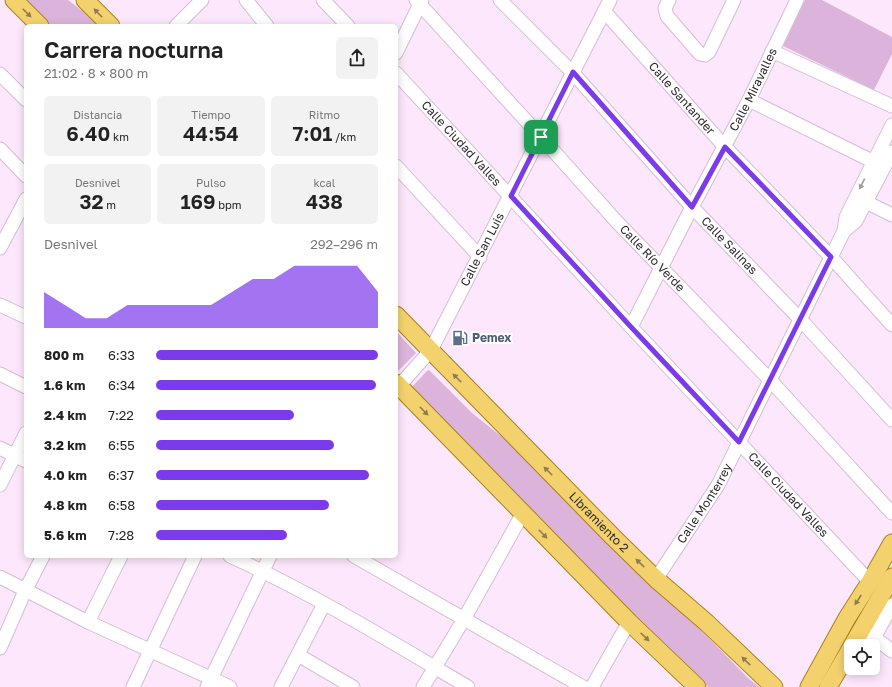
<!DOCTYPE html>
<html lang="es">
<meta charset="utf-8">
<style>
body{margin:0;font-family:"Golos Text",sans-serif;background:#f2f2f2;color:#222;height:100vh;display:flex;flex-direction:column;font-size:15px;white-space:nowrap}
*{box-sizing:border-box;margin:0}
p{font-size:13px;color:#767676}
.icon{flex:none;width:22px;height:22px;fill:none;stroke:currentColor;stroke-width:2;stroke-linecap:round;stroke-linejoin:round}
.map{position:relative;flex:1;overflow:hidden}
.sheet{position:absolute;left:24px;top:24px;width:374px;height:534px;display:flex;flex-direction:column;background:#fff;border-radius:6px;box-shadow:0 2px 10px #0003}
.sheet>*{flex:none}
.tools{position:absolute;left:844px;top:639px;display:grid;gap:8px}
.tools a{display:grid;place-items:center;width:36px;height:36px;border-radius:6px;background:#fff;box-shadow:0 2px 10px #0003;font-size:20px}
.pin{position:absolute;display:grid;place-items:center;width:34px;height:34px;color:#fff;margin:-17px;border-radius:8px;box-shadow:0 2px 6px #0006}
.round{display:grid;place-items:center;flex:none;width:42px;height:42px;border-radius:6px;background:#f2f2f2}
.overview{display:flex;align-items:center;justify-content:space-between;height:68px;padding:0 20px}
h1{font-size:22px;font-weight:600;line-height:30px}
.metrics{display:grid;grid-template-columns:repeat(3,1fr);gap:6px;height:68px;padding:4px 20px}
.metrics div{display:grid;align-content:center;border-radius:6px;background:#f2f2f2;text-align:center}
.metrics b{font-size:20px;font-weight:600}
.metrics small{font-size:11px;font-weight:400}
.metrics p{font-size:11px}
.chart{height:112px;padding:8px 20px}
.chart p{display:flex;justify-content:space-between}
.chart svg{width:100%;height:72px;margin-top:4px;fill:#7c3aed;opacity:.7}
ul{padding:0 20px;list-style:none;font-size:13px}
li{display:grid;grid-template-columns:64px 48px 1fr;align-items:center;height:30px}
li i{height:10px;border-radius:5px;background:#7c3aed}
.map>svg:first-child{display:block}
.green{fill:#dcb4db}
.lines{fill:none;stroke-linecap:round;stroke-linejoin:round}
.minor-casing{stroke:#d3bed2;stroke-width:15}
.major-casing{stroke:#a98219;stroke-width:19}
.minor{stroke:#fff;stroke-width:13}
.major{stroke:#f3d26e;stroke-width:17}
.oneway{fill:#917c4e}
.oneway2{fill:#a19da1}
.route-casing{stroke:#fff;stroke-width:8}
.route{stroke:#7c3aed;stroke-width:5}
.labels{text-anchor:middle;stroke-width:4;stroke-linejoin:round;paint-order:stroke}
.street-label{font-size:12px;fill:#2f262e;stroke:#fff}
.service-label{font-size:12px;font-weight:bold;fill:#4e5e75;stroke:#fff;text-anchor:start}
</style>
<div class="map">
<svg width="892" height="687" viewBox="0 0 892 687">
<rect width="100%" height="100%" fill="#fde7fc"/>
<g class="green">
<path d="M 24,0 L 68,0 L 84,12 L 98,26 L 49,26 Z"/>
<path d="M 805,0 L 822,0 L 892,37 L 892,54 L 874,90 L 783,46 Z"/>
<path d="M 396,331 L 416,353 L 398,371 L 396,371 Z"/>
<path d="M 429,370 L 472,413 L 502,437 L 589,520 L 696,625 L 748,678 L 759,687 L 708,687 L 673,655 L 410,389 L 427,371 Z"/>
</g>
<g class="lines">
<defs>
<g id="minor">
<path d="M 246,0 L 267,26"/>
<path d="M 323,0 L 348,26"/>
<path id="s1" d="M 416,0 L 541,137 L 617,222 L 770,380 L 892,513"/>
<path id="s2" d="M 500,0 L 573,73 L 692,207 L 800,319 L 892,420"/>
<path d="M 669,0 L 665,8 L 667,16 L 700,54 L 705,55 L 709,52 L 734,0"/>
<path id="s3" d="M 604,11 L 725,147 L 831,257 L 892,325"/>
<path d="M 176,26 L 202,0"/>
<path d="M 772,51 L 892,106"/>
<path d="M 396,53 L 422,0"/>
<path id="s4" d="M 396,73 L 631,327 L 870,582"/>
<path d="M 0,74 L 26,100"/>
<path d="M 749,100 L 884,167"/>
<path d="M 0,149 L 26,176"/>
<path d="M 396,166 L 480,257"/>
<path d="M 866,202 L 892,215"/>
<path d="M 844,231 L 856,221 L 892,152"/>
<path d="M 0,248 L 26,199"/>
<path d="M 0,305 L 26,317"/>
<path id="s5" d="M 631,327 L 692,207 L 749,100 L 797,0"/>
<path d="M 0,374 L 26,387"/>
<path id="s6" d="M 399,386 L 431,350 L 610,0"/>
<path d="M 0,448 L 26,461"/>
<path d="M 0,485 L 26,433"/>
<path d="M 230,556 C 312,593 390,641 468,687"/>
<path d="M 354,556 L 583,687"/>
<path d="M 0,577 L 88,622 L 230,687"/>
<path id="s7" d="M 656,579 L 718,485 L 844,231 L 846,217 L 892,125"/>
<path d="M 88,622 L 121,556"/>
<path d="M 867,632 L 892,651"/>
<path d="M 874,638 L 892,605"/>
<path d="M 0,648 L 25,591 L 43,556"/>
<path d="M 298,655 L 353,687"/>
<path d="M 133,687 L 195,556"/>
<path d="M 207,687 L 270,556"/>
<path d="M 281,687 L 324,604"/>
<path d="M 423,687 L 464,619 L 523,513"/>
<path d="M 592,687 L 629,622"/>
</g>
<g id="major">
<path d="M 14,0 L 40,26"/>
<path d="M 85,0 L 111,26"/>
<path id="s8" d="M 396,315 L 613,537 L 656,579 L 707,623 L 774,687"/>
<path d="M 396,383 L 629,622 L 697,687"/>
<path d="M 852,646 L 892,577"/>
<path d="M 809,687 L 847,618 L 870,582 L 892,543"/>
<path d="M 828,687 L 851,648"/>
</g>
</defs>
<use href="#minor" class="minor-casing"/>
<use href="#major" class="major-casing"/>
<use href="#minor" class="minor"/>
<use href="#major" class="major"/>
</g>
<defs><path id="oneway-solid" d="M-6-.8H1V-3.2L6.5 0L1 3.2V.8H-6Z"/></defs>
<g class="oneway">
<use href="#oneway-solid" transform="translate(27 13) rotate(45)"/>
<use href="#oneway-solid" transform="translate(98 13) rotate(-134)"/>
<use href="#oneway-solid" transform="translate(457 378) rotate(-135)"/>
<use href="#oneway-solid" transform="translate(424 411) rotate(46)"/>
<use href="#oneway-solid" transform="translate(548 471) rotate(-135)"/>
<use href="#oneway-solid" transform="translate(543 534) rotate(46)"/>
<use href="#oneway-solid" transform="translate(640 563) rotate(-136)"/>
<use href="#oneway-solid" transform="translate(858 600) rotate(123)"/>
<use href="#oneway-solid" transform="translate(645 637) rotate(44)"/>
<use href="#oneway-solid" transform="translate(746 661) rotate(-136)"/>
</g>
<use class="oneway2" href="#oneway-solid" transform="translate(862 184) rotate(116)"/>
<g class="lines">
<defs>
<path id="route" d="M 573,72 L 692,207 L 725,147 L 831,257 L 739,442 L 631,327 L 511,196 Z"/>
</defs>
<use href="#route" class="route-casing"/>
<use href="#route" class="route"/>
</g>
<defs>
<symbol id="fuel-bare" viewBox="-9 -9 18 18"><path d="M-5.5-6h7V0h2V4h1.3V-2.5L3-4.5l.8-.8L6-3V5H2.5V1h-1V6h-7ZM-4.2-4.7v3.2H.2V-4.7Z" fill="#5c6f8a" stroke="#fff" stroke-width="2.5" paint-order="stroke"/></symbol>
</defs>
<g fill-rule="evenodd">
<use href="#fuel-bare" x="449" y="327" width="22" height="22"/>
</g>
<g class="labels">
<g class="street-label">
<text dy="4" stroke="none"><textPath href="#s5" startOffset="267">Calle Miravalles</textPath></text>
<text dy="4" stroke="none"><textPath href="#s3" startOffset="117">Calle Santander</textPath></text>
<text dy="4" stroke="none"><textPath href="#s4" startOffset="96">Calle Ciudad Valles</textPath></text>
<text dy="4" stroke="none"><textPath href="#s2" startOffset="336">Calle Salinas</textPath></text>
<text dy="4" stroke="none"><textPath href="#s6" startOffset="161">Calle San Luis</textPath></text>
<text dy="4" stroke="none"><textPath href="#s1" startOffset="350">Calle Río Verde</textPath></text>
<text dy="4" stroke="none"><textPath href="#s4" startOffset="576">Calle Ciudad Valles</textPath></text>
<text dy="4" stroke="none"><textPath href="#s7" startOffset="90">Calle Monterrey</textPath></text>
<text dy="4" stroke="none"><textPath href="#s8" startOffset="290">Libramiento 2</textPath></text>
</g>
<g class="service-label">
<text x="472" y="342">Pemex</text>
</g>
</g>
</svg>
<div class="tools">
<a><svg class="icon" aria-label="locate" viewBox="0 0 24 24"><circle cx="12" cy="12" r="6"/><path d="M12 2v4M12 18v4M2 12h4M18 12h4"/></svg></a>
</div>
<div class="pin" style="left:541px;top:137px;background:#1e9e55"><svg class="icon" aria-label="arrive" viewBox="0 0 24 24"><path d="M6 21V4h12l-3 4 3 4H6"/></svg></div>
<section class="sheet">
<div class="overview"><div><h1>Carrera nocturna</h1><p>21:02 · 8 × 800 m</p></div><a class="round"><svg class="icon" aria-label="share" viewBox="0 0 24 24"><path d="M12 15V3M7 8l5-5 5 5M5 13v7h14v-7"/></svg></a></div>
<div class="metrics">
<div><p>Distancia</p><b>6.40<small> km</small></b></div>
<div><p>Tiempo</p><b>44:54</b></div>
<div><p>Ritmo</p><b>7:01<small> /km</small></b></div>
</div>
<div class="metrics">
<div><p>Desnivel</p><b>32<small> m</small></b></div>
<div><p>Pulso</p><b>169<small> bpm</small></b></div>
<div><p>kcal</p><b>438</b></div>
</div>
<div class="chart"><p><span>Desnivel</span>292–296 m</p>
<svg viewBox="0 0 160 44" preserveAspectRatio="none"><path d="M0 44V22L10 30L20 38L30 38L40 30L50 30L60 30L70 30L80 30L90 22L100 14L110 14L120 6L130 6L140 6L150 6L160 22V44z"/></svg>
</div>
<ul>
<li><b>800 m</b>6:33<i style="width:100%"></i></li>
<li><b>1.6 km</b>6:34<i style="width:99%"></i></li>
<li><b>2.4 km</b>7:22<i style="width:62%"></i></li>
<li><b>3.2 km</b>6:55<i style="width:80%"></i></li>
<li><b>4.0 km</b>6:37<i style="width:96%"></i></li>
<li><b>4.8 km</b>6:58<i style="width:78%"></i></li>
<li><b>5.6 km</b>7:28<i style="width:59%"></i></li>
</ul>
</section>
</div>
